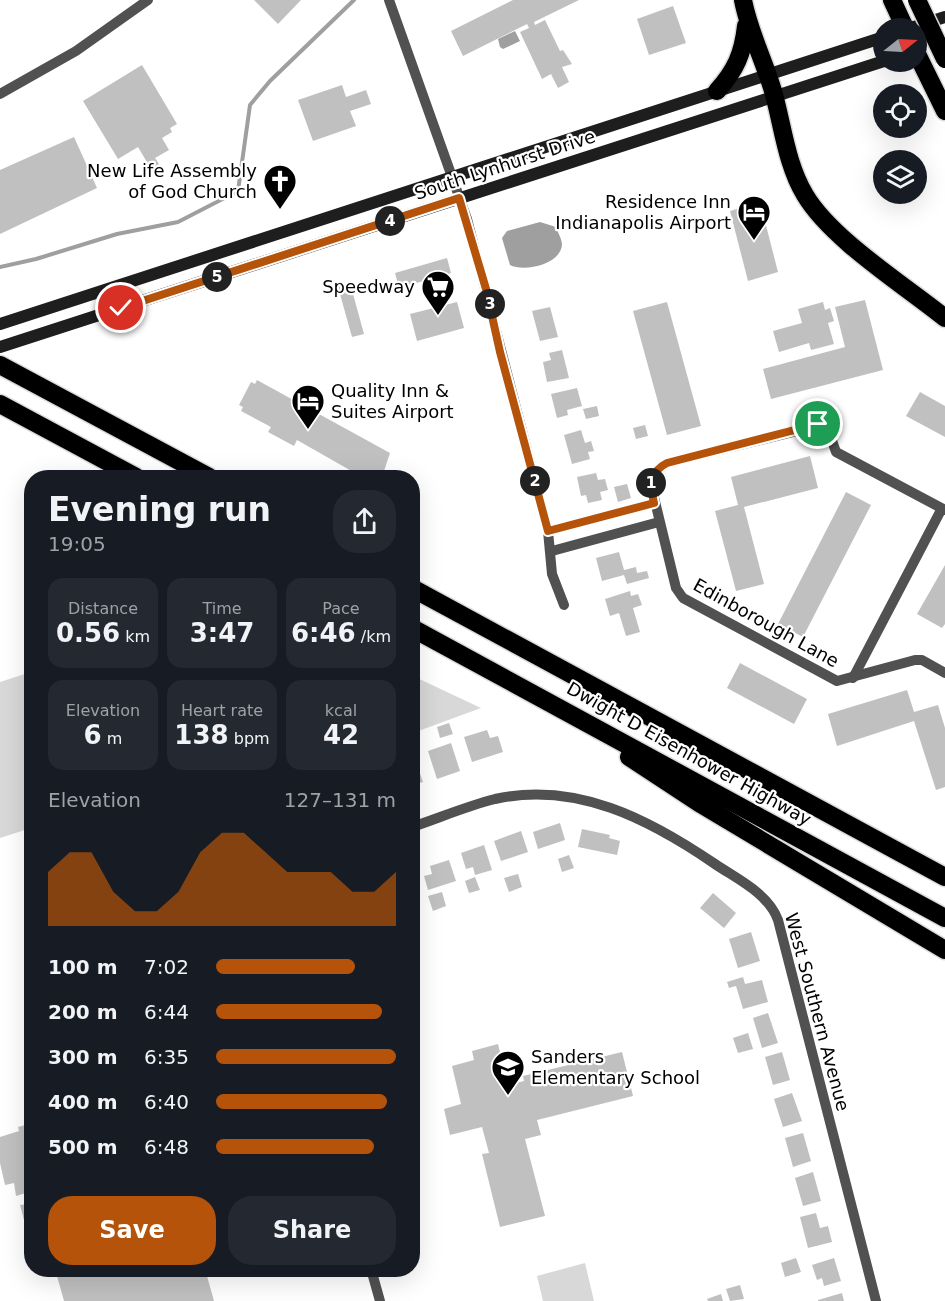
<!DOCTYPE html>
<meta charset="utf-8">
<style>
body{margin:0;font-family:"DejaVu Sans",sans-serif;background:#242831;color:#f1f3f6;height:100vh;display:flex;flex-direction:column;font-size:22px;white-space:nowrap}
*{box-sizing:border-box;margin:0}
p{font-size:20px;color:#9ea1a6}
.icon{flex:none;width:33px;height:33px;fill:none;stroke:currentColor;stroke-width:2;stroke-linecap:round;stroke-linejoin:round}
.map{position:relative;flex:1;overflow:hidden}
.drawer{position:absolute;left:24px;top:470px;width:396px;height:807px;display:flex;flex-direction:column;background:#171b24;border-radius:24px;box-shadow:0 6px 24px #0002}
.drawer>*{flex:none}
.needle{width:39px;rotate:72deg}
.fabs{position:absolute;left:873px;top:18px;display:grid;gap:12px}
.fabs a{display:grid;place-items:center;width:54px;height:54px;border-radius:50%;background:#171b24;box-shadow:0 6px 24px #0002;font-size:30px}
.pin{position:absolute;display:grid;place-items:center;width:51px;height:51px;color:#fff;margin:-26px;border:3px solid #fff;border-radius:50%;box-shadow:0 2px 6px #0007}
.km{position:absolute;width:30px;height:30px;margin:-15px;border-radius:50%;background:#222;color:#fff;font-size:16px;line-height:30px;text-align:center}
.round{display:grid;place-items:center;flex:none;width:63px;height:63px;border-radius:24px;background:#242831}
.headline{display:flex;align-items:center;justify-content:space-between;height:102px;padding:0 24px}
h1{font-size:33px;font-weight:700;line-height:45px}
.metrics{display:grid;grid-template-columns:repeat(3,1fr);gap:9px;height:102px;padding:6px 24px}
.metrics div{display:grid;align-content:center;border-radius:15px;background:#242831;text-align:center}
.metrics b{font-size:26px;font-weight:700}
.metrics small{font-size:16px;font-weight:400}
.metrics p{font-size:16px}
.chart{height:168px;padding:12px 24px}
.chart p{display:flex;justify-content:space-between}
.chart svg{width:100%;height:108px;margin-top:6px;fill:#b45309;opacity:.7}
.button{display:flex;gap:12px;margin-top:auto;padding:12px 24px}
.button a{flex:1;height:69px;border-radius:24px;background:#b45309;color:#fff;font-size:24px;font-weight:700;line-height:69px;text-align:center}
.button a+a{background:#242831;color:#f1f3f6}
ul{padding:0 24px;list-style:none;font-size:20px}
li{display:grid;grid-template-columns:96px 72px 1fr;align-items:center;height:45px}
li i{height:15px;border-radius:8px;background:#b45309}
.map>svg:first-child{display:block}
.green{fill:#d8d8d8}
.water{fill:#9f9f9f}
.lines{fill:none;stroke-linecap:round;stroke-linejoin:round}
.stream{stroke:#9f9f9f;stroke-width:4}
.building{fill:#c0c0c0}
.highway-casing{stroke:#dbdbdb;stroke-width:21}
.street{stroke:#515151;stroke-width:10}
.secondary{stroke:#1e1e1e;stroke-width:12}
.highway{stroke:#000;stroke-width:18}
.highway-bridge-casing{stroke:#dbdbdb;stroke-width:21;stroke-linecap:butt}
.highway-bridge{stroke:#000;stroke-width:18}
.route-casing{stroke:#fff;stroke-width:12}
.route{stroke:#b45309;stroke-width:8}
.labels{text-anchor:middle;stroke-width:4.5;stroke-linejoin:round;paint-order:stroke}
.street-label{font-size:18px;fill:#000;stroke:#fff}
.poi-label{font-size:18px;fill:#000;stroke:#fff;text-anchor:end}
</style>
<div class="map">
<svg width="945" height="1301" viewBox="0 0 945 1301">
<rect width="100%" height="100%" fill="#fff"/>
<g class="green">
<path d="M 31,672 L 31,828 L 0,838 L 0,682 Z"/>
<path d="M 413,676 L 481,708 L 413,733 Z"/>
<path d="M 585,1263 L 594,1301 L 543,1301 L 537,1276 Z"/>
</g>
<g class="water">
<path d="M 515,31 L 520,41 L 503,49 L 500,47 L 498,39 Z"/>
<path d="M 540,222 L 556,227 C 558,233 562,239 562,245 C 560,265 524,272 510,265 L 502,238 L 507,231 Z"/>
</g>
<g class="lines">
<path class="stream" d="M 0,267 L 36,259 L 117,234 L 178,222 L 238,191 L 250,105 L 270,81 L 354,0"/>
</g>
<g class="building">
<path d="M 254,0 L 301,0 L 278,24 Z"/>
<path d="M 513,0 L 579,0 L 534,22 L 535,25 L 545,20 L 560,51 L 563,50 L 572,64 L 562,67 L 569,82 L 558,88 L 551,74 L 542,79 L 520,32 L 529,28 L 527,24 L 463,56 L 451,31 Z"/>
<path d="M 673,6 L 686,43 L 649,55 L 637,19 Z"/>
<path d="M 142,65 L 177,124 L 170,128 L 172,132 L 162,138 L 169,150 L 155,158 L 159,164 L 151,169 L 138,147 L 118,159 L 83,101 Z"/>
<path d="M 342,85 L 346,97 L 366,90 L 371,104 L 350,111 L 356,126 L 313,141 L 298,100 Z"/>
<path d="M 74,137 L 97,188 L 0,234 L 0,170 Z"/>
<path d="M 760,202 L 778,272 L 748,281 L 730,211 Z"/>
<path d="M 447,258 L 451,273 L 399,288 L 395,273 Z"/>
<path d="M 350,283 L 364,334 L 352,337 L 338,287 Z"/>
<path d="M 865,300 L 883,370 L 771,399 L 763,369 L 845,347 L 835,307 Z"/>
<path d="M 457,302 L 464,328 L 417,341 L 410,314 Z"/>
<path d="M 667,302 L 701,426 L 667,435 L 633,311 Z"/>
<path d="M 823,302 L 825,310 L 830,308 L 834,321 L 828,323 L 834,344 L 811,350 L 809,343 L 779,352 L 773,331 L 802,323 L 798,309 Z"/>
<path d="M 550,307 L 558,337 L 540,341 L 532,311 Z"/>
<path d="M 562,350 L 569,378 L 547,382 L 543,362 L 551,360 L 549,353 Z"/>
<path d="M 257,380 L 390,453 L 382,477 L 362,477 L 297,440 L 294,446 L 268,432 L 271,427 L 241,411 L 243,407 L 239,405 L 251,382 L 255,384 Z"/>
<path d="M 577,388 L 582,406 L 567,410 L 568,415 L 557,418 L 551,394 Z"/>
<path d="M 920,392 L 945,406 L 945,437 L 906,416 Z"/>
<path d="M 597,406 L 599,416 L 586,419 L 583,409 Z"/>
<path d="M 645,425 L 648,436 L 636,439 L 633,428 Z"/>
<path d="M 581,430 L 585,443 L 591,441 L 594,451 L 588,452 L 590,459 L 572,464 L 564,435 Z"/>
<path d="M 810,456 L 818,488 L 744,507 L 764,584 L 736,591 L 715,511 L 738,505 L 731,477 Z"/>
<path d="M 596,473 L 598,480 L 605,479 L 608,490 L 600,492 L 602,500 L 588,503 L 586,495 L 581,496 L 577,477 Z"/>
<path d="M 627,484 L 631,498 L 618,502 L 614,487 Z"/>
<path d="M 846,492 L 871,505 L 803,637 L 778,624 Z"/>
<path d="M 619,552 L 624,570 L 636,567 L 637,573 L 647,571 L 649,578 L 627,584 L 624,575 L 602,581 L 596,558 Z"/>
<path d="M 945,565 L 945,624 L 942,628 L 917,614 Z"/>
<path d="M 630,591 L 631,596 L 638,594 L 642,605 L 633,608 L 640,632 L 626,636 L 619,613 L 610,616 L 605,599 Z"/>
<path d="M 740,663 L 807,699 L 794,724 L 727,688 Z"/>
<path d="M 907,690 L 914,712 L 938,705 L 945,728 L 945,787 L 936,790 L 914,721 L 837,746 L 828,714 Z"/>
<path d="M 449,723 L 453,734 L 440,738 L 437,727 Z"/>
<path d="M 487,730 L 490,738 L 498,736 L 503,752 L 472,762 L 464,737 Z"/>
<path d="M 451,743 L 460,771 L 437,779 L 428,751 Z"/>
<path d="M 417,765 L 423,782 L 412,785 L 412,766 Z"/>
<path d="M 560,823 L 565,840 L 538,849 L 533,832 Z"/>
<path d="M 582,829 L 610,835 L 609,838 L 620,841 L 617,855 L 578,847 Z"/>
<path d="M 521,831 L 528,852 L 501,861 L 494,841 Z"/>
<path d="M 484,845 L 492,870 L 475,875 L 473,867 L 466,869 L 461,853 Z"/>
<path d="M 569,855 L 574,868 L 562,872 L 558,859 Z"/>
<path d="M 449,860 L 456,881 L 428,890 L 424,876 L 432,874 L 430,866 Z"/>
<path d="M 518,874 L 522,887 L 509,892 L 504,878 Z"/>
<path d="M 475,877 L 480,890 L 469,893 L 465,881 Z"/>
<path d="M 412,884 L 418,901 L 412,903 Z"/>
<path d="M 442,892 L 446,906 L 433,911 L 428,896 Z"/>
<path d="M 713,893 L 736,913 L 724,928 L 700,908 Z"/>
<path d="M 751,932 L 760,961 L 738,968 L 729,939 Z"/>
<path d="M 743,977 L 745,984 L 762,980 L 768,1002 L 743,1009 L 736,986 L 729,988 L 727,982 Z"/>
<path d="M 768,1013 L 778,1043 L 762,1048 L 753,1018 Z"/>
<path d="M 748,1033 L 753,1049 L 738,1053 L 733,1038 Z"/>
<path d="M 498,1044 L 508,1085 L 524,1081 L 523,1076 L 622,1052 L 633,1096 L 537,1120 L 541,1135 L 525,1139 L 545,1216 L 500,1227 L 482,1154 L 489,1153 L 482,1127 L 450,1135 L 444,1109 L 461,1104 L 452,1066 L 474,1060 L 472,1051 Z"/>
<path d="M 782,1052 L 790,1080 L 773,1085 L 765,1057 Z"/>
<path d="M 792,1093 L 802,1121 L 783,1127 L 774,1099 Z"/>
<path d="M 32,1100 L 32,1246 L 31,1246 L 20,1205 L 28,1204 L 26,1193 L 16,1196 L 14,1183 L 5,1185 L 0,1163 L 0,1137 L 19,1131 L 18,1127 L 29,1124 L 24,1108 Z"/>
<path d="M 803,1133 L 811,1161 L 793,1167 L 785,1138 Z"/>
<path d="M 813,1172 L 821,1201 L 803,1206 L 795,1178 Z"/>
<path d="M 816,1213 L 820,1228 L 828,1226 L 832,1242 L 808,1248 L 800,1217 Z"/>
<path d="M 796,1258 L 801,1272 L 785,1277 L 781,1263 Z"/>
<path d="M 834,1258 L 841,1281 L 824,1286 L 822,1278 L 817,1280 L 812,1265 Z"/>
<path d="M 55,1269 L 205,1269 L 214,1301 L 64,1301 Z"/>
<path d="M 740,1285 L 744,1299 L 730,1301 L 726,1289 Z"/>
<path d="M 842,1293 L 844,1301 L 818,1301 L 818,1300 Z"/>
<path d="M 721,1294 L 723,1301 L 708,1301 L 707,1299 Z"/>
</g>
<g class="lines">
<defs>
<g id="highway">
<path d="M 743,0 C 749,32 764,60 773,91 C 783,126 786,163 805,195 C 831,239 904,285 945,318"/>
<path d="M 892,0 L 905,28"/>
<path d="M 916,52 L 945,111"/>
<path d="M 717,91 C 736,70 743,53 746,26"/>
<path d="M 0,365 L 209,477"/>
<path d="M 0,404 L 136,477"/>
<path d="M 412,588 L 945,877"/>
<path d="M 412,628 L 945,918"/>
<path d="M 629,757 L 699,803 L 945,950"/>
</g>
</defs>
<use href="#highway" class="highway-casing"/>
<g class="street">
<path d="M 389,0 L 467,219 L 548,531 L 552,574 L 564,605"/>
<path d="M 0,94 L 76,51 L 148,0"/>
<path d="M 945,510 L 836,452 L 826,424 L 667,463 L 655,472 L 651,485 L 676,588 L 683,598 L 837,681 L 915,660 L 922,660 L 945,673"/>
<path d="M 548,531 L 654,503"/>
<path d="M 552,551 L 659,522"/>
<path d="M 853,678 L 941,510"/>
<path d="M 412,827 C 439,818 467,806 495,799 C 576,781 649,819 715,864 C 737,879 768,893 778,920 L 876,1301"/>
<path d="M 371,1269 L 380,1301"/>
</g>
<g class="secondary">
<path d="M 911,28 L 945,17"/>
<path d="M 0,324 L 884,37"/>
<path d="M 0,347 L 884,61"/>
</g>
<use href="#highway" class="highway"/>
<defs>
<path id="highway-bridge" d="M 917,0 L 945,59"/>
</defs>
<use href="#highway-bridge" class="highway-bridge-casing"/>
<use href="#highway-bridge" class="highway-bridge"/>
</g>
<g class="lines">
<defs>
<path id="route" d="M 121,308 L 459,198 L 486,289 L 500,352 L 548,531 L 654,503 C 650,486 649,472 667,463 L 818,424"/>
</defs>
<use href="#route" class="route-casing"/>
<use href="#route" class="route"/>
</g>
<defs>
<symbol id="church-pin" viewBox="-11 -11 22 30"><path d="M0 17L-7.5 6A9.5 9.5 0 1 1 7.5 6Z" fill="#000" stroke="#fff"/><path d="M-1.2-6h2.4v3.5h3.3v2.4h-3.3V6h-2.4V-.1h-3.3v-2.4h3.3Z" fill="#fff"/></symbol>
<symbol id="hotel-pin" viewBox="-11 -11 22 30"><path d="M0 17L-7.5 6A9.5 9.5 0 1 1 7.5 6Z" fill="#000" stroke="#fff"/><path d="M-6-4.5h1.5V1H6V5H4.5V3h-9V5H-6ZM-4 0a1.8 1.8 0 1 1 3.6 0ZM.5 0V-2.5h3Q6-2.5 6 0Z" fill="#fff"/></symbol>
<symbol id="supermarket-pin" viewBox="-11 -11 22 30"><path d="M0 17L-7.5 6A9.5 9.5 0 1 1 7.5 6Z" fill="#000" stroke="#fff"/><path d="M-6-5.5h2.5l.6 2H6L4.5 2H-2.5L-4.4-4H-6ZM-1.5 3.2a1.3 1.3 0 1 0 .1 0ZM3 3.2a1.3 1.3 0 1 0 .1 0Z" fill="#fff"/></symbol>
<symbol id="school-pin" viewBox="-11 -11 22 30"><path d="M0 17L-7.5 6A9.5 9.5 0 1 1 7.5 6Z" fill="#000" stroke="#fff"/><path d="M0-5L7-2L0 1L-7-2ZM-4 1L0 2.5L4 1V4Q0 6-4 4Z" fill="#fff"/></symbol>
</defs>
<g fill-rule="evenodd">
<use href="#church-pin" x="261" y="162" width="38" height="52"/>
<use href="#hotel-pin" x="735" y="193" width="38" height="52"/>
<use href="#supermarket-pin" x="419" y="268" width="38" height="52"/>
<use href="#hotel-pin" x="289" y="382" width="38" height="52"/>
<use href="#school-pin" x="489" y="1048" width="38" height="52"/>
</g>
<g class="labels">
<g class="street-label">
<text transform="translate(505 165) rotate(-18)" y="6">South Lynhurst Drive</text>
<text transform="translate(766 623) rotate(29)" y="6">Edinborough Lane</text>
<text transform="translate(689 754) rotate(29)" y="6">Dwight D Eisenhower Highway</text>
<text transform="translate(817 1012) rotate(75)" y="6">West Southern Avenue</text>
</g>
<g class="poi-label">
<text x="257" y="177">New Life Assembly<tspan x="257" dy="21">of God Church</tspan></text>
<text x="731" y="208">Residence Inn<tspan x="731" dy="21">Indianapolis Airport</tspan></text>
<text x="415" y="293">Speedway</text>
<text x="331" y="397" text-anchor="start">Quality Inn &amp;<tspan x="331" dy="21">Suites Airport</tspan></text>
<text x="531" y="1063" text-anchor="start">Sanders<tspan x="531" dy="21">Elementary School</tspan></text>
</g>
</g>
</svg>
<div class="fabs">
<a><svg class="needle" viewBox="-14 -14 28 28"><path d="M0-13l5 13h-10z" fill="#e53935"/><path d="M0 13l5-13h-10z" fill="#9ea1a6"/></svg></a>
<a><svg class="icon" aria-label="locate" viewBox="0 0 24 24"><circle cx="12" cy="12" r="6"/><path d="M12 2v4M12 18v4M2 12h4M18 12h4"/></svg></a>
<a><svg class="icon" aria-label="layers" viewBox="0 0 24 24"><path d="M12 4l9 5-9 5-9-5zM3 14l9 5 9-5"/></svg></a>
</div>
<div class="pin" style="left:818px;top:424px;background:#1e9e55"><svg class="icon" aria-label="arrive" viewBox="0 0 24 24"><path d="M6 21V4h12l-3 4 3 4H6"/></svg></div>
<div class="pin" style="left:121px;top:308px;background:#d93025"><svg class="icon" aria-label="check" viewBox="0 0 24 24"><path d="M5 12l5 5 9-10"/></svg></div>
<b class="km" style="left:651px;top:483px">1</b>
<b class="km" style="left:535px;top:481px">2</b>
<b class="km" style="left:490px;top:304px">3</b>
<b class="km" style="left:390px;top:221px">4</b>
<b class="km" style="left:217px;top:277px">5</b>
<section class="drawer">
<div class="headline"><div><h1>Evening run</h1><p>19:05</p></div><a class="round"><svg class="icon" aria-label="share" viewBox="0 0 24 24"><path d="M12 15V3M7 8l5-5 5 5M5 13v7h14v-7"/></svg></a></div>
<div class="metrics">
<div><p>Distance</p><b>0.56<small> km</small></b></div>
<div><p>Time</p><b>3:47</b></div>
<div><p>Pace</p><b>6:46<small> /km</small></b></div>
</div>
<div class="metrics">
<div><p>Elevation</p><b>6<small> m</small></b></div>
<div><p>Heart rate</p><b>138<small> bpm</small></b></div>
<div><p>kcal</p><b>42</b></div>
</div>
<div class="chart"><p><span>Elevation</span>127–131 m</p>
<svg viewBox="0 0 160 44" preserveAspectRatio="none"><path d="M0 44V22L10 14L20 14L30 30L40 38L50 38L60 30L70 14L80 6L90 6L100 14L110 22L120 22L130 22L140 30L150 30L160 22V44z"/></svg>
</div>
<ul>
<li><b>100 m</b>7:02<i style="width:77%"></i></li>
<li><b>200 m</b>6:44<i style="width:92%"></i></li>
<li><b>300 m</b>6:35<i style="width:100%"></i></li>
<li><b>400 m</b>6:40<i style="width:95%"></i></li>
<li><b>500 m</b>6:48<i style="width:88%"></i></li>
</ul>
<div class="button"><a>Save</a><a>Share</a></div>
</section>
</div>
